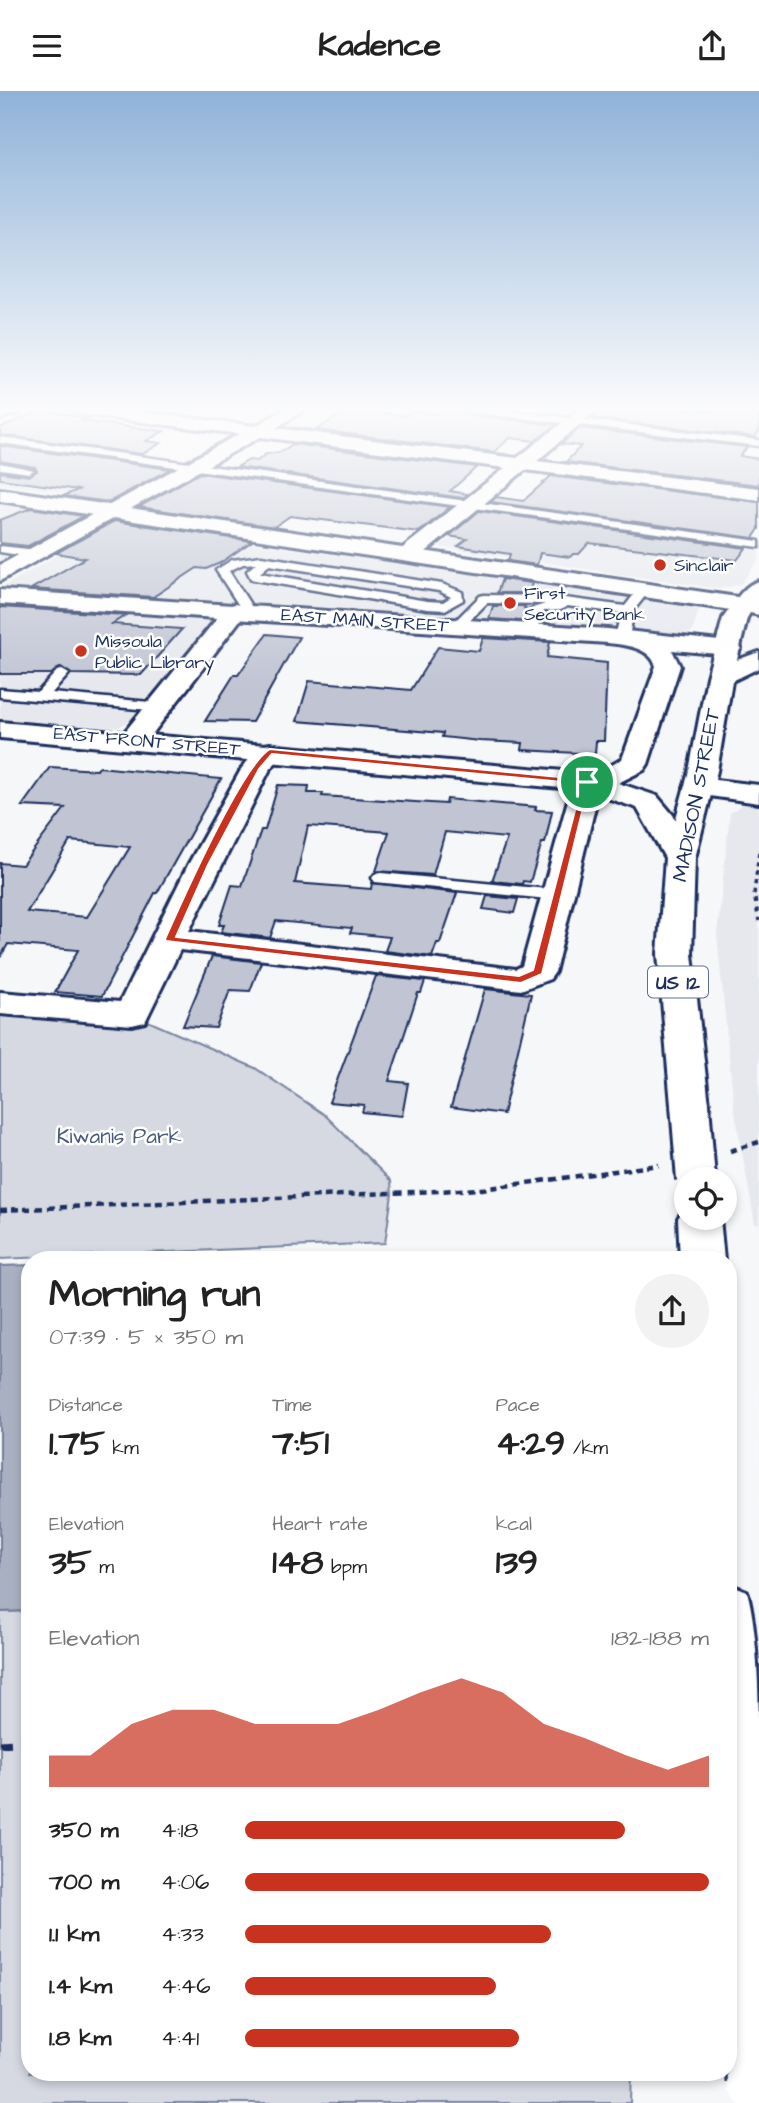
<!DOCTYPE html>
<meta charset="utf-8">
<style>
body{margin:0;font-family:"Architects Daughter",sans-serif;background:#f2f2f2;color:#222;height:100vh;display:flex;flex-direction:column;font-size:26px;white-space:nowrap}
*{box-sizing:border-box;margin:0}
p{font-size:23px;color:#767676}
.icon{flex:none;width:38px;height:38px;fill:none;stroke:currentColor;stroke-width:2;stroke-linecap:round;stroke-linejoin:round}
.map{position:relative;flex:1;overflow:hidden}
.sheet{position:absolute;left:21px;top:1160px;width:716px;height:830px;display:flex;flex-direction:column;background:#fff;border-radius:28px;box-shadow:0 4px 10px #0003}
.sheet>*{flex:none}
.buttons{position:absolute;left:674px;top:1076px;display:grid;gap:14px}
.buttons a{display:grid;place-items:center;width:63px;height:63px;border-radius:50%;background:#fff;box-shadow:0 4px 10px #0003;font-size:35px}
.pin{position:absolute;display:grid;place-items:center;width:60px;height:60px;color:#fff;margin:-30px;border:4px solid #fff;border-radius:50%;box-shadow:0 2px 7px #0007}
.round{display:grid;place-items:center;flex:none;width:74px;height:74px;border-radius:37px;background:#f2f2f2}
.headline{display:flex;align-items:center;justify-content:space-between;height:119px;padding:0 28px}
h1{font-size:38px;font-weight:800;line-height:52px}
.figures{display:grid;grid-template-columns:repeat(3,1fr);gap:10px;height:119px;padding:7px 28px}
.figures div{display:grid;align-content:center}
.figures b{font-size:35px;font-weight:800}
.figures small{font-size:19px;font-weight:400}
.figures p{font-size:19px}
.chart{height:196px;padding:14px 28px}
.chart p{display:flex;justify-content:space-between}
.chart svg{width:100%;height:126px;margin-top:7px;fill:#c8321e;opacity:.7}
ul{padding:0 28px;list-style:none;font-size:23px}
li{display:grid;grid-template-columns:112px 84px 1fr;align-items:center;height:52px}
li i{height:18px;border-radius:9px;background:#c8321e}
header{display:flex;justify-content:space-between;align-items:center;height:91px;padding:0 28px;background:#fff;font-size:32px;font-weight:800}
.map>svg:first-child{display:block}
.built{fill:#e6e8ee}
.green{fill:#d6d9e2;stroke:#7884a0;stroke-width:2}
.water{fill:#a9b0c1;stroke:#707c99;stroke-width:2}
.pier{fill:#f6f7f9}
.building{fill:#c0c4d3;stroke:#1b2f5e;stroke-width:2;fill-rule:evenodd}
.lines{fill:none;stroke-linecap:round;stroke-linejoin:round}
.service-casing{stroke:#1b2f5e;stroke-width:5}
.minor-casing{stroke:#1b2f5e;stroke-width:6}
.tertiary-casing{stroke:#1b2f5e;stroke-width:6}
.primary-casing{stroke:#1b2f5e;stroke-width:6}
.trunk-casing{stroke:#1b2f5e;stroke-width:6}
.path-far2{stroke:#1b2f5e;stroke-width:3.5;stroke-dasharray:5 4.5;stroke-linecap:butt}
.path-far1{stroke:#1b2f5e;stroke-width:4.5;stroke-dasharray:7 5;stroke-linecap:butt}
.path{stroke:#1b2f5e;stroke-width:7;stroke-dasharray:11 9;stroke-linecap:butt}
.service{fill:#fff;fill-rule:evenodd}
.minor{fill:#fff;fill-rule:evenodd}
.tertiary{fill:#fff;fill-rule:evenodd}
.primary{fill:#fff;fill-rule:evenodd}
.trunk{fill:#fff;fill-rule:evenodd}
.trunk-bridge-far1-casing{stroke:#1b2f5e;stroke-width:44;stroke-linecap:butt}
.trunk-bridge-casing{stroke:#1b2f5e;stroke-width:67;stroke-linecap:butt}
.trunk-bridge-far1{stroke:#fff;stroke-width:38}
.trunk-bridge{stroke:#fff;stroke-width:62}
.route{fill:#c8321e;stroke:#fff;stroke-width:2;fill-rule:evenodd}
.poi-dot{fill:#c8321e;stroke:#fff;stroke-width:2.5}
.labels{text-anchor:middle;stroke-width:5;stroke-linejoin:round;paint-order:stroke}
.far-poi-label{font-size:18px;fill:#1b2f5e;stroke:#fff;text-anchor:start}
.far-street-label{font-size:18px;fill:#1b2f5e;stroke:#fff}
.shield{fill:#fff;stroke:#5f6d8e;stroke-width:2}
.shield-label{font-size:19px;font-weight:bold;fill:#1b2f5e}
.street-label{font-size:21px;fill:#1b2f5e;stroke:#fff}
.park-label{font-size:21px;fill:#4a5a7f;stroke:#fff}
</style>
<header><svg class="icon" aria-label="menu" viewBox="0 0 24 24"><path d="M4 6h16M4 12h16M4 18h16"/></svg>Kadence<svg class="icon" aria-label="share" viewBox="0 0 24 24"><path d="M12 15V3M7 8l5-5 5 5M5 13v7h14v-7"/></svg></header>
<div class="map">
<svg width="759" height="2012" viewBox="0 0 759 2012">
<rect width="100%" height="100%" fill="#f6f7f9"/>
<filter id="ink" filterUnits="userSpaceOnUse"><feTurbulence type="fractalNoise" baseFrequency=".0143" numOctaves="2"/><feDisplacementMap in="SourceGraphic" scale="14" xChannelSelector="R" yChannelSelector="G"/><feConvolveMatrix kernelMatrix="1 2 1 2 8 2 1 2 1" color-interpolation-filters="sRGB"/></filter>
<g filter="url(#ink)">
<g class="built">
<path d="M 0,349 L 184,374 L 120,409 L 113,409 L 0,393 Z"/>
<path d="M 0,412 L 72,423 L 86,428 L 0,475 Z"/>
<path d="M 491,415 L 759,453 L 759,468 L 741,493 L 720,498 L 439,456 Z"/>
<path d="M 110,433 L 687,512 L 700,517 L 692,541 L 681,543 L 3,496 Z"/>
<path d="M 0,510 L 209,527 L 212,530 L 131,629 L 119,636 L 104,638 L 0,629 Z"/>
<path d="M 745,712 L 759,712 L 759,1133 L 755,1133 L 734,1016 L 717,844 L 730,722 Z"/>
</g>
<g class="green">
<path d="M 295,336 L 506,363 L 510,364 L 506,367 L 284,339 Z"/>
<path d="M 545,369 L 759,394 L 759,400 L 541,372 Z"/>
<path d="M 0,912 L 132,923 L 255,977 L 325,1024 L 391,1090 L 392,1103 L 385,1152 L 0,1168 Z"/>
<path d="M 30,1520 L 30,1981 L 631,1981 L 630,2012 L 0,2012 L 0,1521 Z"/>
</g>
<path class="water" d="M 30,1174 L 30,1520 L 0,1521 L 0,1175 Z"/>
<path class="pier" d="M 759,1225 L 759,1519 L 728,1521 L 728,1226 Z"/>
<g class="building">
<path d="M 350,318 L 406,325 L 412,320 L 435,323 L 442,318 L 449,318 L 463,319 L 470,324 L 556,334 L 535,350 L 510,347 L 494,361 L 316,339 Z"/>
<path d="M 601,318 L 695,318 L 759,325 L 759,340 L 755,346 L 592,327 Z"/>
<path d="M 42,319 L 88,327 L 81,330 L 164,340 L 146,350 L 161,352 L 142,363 L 0,344 L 0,337 Z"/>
<path d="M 580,337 L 747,356 L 740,365 L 759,368 L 759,394 L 566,371 L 581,355 L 561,353 Z"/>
<path d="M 293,353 L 477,376 L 450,400 L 468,403 L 463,407 L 237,376 L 249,369 L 257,370 L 266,363 L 280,361 Z"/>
<path d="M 0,355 L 170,378 L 109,411 L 63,405 L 78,399 L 0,388 L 0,381 L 29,385 L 37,380 L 35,376 L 0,370 Z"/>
<path d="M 200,382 L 450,416 L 419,441 L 290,425 L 274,436 L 139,416 Z"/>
<path d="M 551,385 L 759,411 L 759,438 L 753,447 L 491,411 L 496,406 L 523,410 Z"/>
<path d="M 31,417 L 84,425 L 28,455 L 0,452 L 0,429 Z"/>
<path d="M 479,420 L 746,457 L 737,469 L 589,452 L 579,463 L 573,463 L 570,466 L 540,462 L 537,474 L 508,470 L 510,463 L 458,455 L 467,448 L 449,445 Z"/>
<path d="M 114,430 L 252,450 L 220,472 L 206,478 L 197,477 L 153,506 L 31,498 L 85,467 L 56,462 Z"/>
<path d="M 502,488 L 532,492 L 529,502 L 497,502 Z"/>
<path d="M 493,515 L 525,515 L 524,517 L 530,518 L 524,530 L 489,528 Z"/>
<path d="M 0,516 L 126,524 L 112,533 L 182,538 L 141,584 L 71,583 L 61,576 L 51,583 L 0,583 Z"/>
<path d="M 267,543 L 299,546 L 252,631 L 205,630 L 234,584 L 238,584 Z"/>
<path d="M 483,547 L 550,551 L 547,566 L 607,572 L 604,650 L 596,650 L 595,663 L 522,659 L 523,652 L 480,650 L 442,646 L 443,642 L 297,630 L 309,590 L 411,599 L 438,556 L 479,560 Z"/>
<path d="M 50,676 L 97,679 L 99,676 L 221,688 L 157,802 L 155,802 L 102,905 L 55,901 L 78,859 L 8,853 L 0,867 L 0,772 L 22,774 L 65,717 L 22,715 ZM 70,750 L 130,756 L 87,826 L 27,821 Z"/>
<path d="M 278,694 L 309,695 L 308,702 L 323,702 L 322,705 L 446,713 L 447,708 L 536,716 L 535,719 L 552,720 L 545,752 L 542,752 L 530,791 L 523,790 L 522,793 L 492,790 L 507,747 L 445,741 L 433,784 L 376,780 L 389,741 L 308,735 L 295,792 L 371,798 L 372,792 L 457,802 L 440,852 L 437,852 L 432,866 L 385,860 L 390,846 L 350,842 L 352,837 L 276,830 L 270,847 L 221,841 L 224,834 L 219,834 L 232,794 L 242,795 L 261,739 L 265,739 Z"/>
<path d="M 487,805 L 518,808 L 514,822 L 483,818 Z"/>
<path d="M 212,865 L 261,871 L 250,900 L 230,899 L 216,937 L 183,935 Z"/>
<path d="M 376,885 L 425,890 L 421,902 L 418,902 L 389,990 L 408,992 L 402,1025 L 362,1021 L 364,1014 L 329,1011 Z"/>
<path d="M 485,898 L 531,903 L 503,1023 L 451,1016 Z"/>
</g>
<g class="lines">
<defs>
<g id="service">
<path d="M 465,318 L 493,318 L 759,349 L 759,355 L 470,321 Z"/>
<path d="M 0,346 L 759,450 L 759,456 L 0,352 Z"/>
<path d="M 0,372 L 34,379 L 29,382 L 0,378 Z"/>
<path d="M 0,455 L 37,459 L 43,463 L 37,467 L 0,461 Z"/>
<path d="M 261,465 L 442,493 L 462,501 L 463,509 L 445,519 L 427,518 L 255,489 L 251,488 L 247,480 L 256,472 L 243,473 L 229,480 L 255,521 L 249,525 L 245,524 L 216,479 L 232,469 ZM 269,474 L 439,500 L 451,506 L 443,511 L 427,510 L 260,482 Z"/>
<path d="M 644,495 L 650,499 L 634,519 L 629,546 L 622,550 L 615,546 L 621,522 L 567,515 L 561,519 L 544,520 L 534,543 L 524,543 L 522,540 L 533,517 L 545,513 L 487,512 L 461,538 L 456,539 L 450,535 L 480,505 L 484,504 L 550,505 L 625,515 L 640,496 Z"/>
<path d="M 62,579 L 69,583 L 52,602 L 161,612 L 168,616 L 161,620 L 0,606 L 0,598 L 38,601 L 57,580 Z"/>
<path d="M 381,782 L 558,799 L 567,804 L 558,809 L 375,791 L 372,787 L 375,783 Z"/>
</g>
<g id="minor">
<path d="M 0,318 L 21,318 L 19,322 L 0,328 Z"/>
<path d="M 71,318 L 119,318 L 255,335 L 286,318 L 306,318 L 276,337 L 517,367 L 580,318 L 598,318 L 537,370 L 759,397 L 759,409 L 525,379 L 416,469 L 400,469 L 397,464 L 400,459 L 505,377 L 260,346 L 0,490 L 0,474 L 239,343 L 79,323 Z"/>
<path d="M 235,513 L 243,515 L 247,520 L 143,655 L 133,657 L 123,655 L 119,649 L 123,643 L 227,515 Z"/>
<path d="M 270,653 L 280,655 L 284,661 L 269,680 L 189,840 L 516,878 L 522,875 L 573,691 L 577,685 L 587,682 L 597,685 L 601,691 L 555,881 L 550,888 L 521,899 L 180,859 L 145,931 L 132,934 L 0,923 L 0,901 L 120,911 L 188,774 L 242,677 L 260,655 Z"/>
</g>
<g id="tertiary">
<path d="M 759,490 L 759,511 L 752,519 L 736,519 L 732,514 C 739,504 747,493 759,490 Z"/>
<path d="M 0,499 L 608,538 L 738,552 L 741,557 L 738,562 L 729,564 L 672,559 L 680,575 L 648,673 L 644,679 L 618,692 L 657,705 L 673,724 L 695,767 L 691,774 L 680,776 L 669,774 L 637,717 L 583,699 L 0,647 L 0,631 L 587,682 L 605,678 L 622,668 L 656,575 C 650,556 625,554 608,552 L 0,513 Z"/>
<path d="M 698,687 L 759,694 L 759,712 L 688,702 L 684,696 L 688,690 Z"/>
</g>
<path id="primary" d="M 0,398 L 744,507 L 752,509 L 756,514 L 752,519 L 744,521 L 0,410 Z"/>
<g id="trunk">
<path d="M 744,507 L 759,510 L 759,524 L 750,522 L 747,527 L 737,569 L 759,561 L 759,577 L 732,590 L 717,680 L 695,767 L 692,863 L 709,1014 L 704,1022 L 690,1026 L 676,1022 L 671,1014 L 658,863 L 665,767 L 689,680 L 707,586 L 723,527 L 736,509 Z"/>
<path d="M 686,1116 L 686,1127 L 720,1127 L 724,1169 L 680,1169 L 678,1127 Z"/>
<path d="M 728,1493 L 747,1500 C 759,1543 759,1621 759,1669 L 738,1678 L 728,1674 Z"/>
</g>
</defs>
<use href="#service" class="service-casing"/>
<use href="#minor" class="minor-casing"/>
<use href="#tertiary" class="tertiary-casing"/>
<use href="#primary" class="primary-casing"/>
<use href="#trunk" class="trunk-casing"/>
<path class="path-far2" d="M 759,761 L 754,803 L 759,830"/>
<g class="path-far1">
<path d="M 730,1060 L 759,1051"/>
<path d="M 0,1119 L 482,1098 L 659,1074"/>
</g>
<path class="path" d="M 0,1653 L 30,1651"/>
<use href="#service" class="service"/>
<use href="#minor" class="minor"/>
<use href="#tertiary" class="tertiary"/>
<use href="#primary" class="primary"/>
<use href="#trunk" class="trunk"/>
<defs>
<path id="trunk-bridge-far1" d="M 690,1014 L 696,1088"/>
<path id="trunk-bridge" d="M 738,1650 L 759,1990"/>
</defs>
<use href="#trunk-bridge-far1" class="trunk-bridge-far1-casing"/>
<use href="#trunk-bridge" class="trunk-bridge-casing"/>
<use href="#trunk-bridge-far1" class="trunk-bridge-far1"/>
<use href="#trunk-bridge" class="trunk-bridge"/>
</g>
</g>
<linearGradient id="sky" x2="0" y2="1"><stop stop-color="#8fb2d8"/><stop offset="0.53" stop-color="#fbfbfc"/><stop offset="1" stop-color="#fbfbfc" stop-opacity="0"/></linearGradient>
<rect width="759" height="600" fill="url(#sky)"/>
<path class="route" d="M 270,658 L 590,689 L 542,883 L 521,892 L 166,850 L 165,848 C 181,812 242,674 270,658 ZM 272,663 L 582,693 L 533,879 L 519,885 L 176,846 L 208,774 L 259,678 Z"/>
<g class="poi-dot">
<circle cx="660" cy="474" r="7"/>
<circle cx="510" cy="512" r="7"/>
<circle cx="81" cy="560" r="7"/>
</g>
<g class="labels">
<g class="far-poi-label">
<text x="674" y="480">Sinclair</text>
<text x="524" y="508">First<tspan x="524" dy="21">Security Bank</tspan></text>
<text x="95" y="556">Missoula<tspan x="95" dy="21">Public Library</tspan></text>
</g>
<g class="far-street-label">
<text transform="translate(365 529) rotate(4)" y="6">EAST MAIN STREET</text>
<text transform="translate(147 650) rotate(5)" y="6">EAST FRONT STREET</text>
</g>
<rect class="shield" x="648" y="875.5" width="60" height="31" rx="5"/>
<g class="shield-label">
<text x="678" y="898">US 12</text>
</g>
<g class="street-label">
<text transform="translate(696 704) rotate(-79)" y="7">MADISON STREET</text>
</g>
<g class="park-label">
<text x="119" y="1052">Kiwanis Park</text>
</g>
</g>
</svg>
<div class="buttons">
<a><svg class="icon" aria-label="locate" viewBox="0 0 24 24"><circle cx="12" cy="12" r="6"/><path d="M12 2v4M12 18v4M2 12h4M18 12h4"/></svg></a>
</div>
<div class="pin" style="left:587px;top:691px;background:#1e9e55"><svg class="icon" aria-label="arrive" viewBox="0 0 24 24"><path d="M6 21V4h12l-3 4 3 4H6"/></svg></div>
<section class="sheet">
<div class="headline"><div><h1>Morning run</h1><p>07:39 · 5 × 350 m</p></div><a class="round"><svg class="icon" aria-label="share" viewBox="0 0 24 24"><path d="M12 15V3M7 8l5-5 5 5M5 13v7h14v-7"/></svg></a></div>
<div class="figures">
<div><p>Distance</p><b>1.75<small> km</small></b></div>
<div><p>Time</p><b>7:51</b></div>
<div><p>Pace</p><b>4:29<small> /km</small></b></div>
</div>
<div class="figures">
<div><p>Elevation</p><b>35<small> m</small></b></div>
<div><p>Heart rate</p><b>148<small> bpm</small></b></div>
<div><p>kcal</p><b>139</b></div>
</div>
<div class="chart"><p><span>Elevation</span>182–188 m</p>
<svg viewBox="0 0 160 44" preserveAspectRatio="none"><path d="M0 44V33L10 33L20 22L30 17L40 17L50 22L60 22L70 22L80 17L90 11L100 6L110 11L120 22L130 27L140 33L150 38L160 33V44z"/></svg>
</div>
<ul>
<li><b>350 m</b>4:18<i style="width:82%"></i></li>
<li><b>700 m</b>4:06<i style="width:100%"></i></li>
<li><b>1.1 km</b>4:33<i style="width:66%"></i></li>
<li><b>1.4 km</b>4:46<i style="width:54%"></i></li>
<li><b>1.8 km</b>4:41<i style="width:59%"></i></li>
</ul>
</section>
</div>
